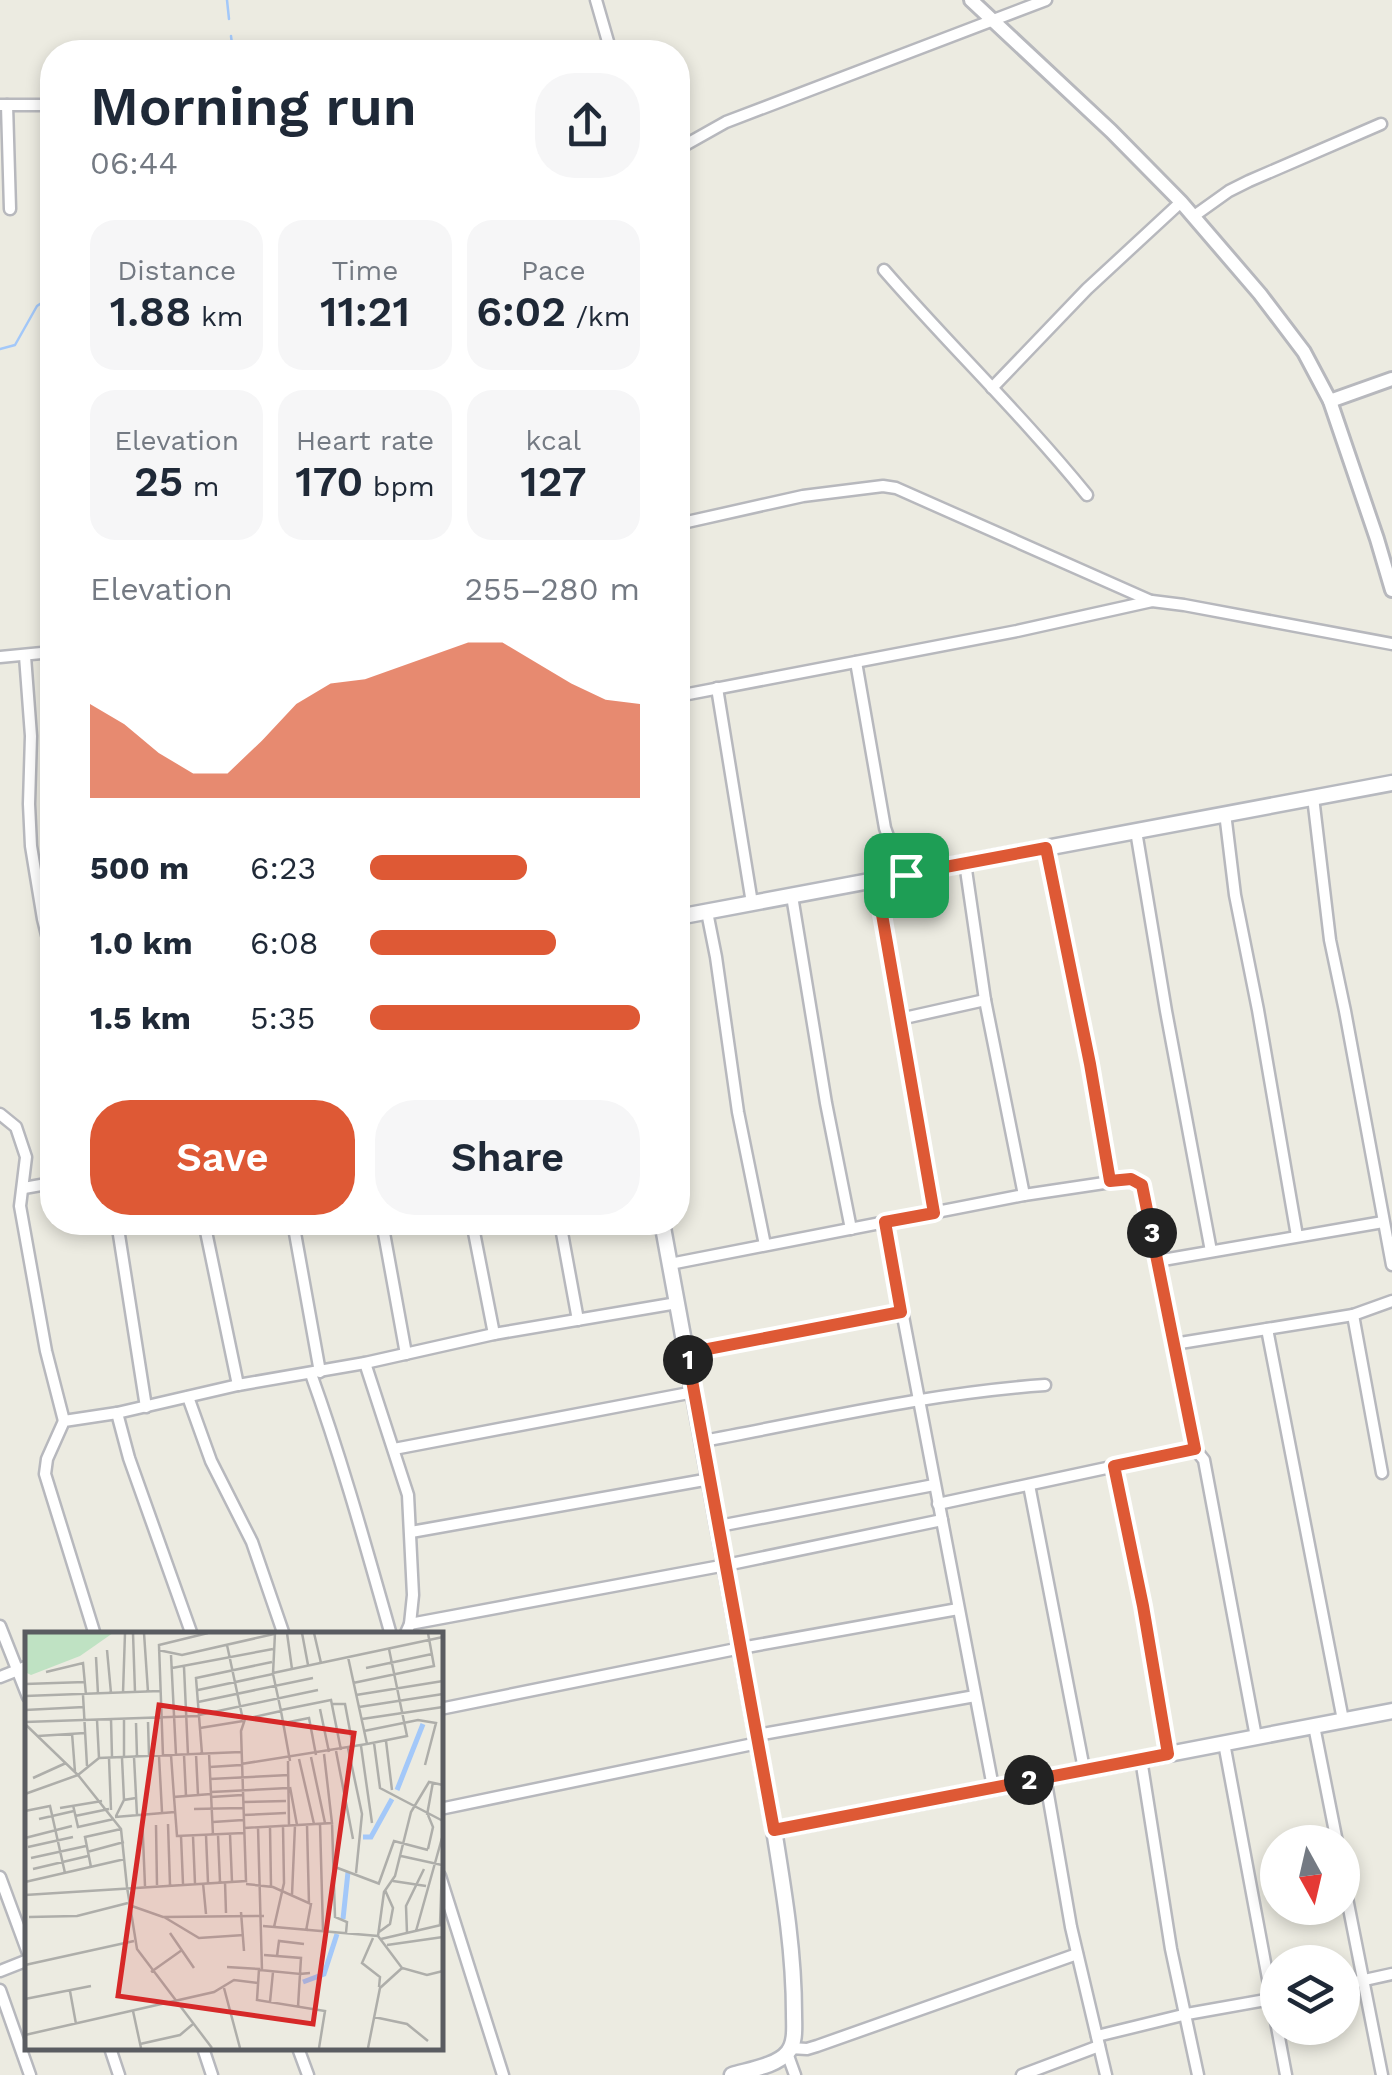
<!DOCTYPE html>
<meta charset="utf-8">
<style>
body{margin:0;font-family:"Work Sans",sans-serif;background:#f6f6f7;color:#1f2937;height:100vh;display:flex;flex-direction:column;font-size:38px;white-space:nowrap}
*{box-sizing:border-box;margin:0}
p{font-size:32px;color:#747a83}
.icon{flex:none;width:55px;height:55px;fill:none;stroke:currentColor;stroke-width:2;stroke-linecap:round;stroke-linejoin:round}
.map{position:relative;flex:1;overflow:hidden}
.panel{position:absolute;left:40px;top:40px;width:650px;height:1195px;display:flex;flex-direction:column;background:#fff;border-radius:40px;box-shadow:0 5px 15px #0003}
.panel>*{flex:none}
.needle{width:65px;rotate:172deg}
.fabs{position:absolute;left:1260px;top:1825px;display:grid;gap:20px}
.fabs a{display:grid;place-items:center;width:100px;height:100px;border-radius:50%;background:#fff;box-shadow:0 5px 15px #0003;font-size:50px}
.pin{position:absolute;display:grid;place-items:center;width:85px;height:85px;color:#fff;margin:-42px;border-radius:20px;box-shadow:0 5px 15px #0006}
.km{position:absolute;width:50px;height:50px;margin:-25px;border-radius:50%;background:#222;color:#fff;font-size:28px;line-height:50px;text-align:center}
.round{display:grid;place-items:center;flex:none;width:105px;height:105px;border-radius:40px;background:#f6f6f7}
.summary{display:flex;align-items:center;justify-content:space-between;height:170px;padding:0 50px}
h1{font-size:55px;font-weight:600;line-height:75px}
.figures{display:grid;grid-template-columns:repeat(3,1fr);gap:15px;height:170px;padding:10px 50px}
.figures div{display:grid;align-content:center;border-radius:25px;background:#f6f6f7;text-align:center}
.figures b{font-size:42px;font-weight:600}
.figures small{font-size:28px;font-weight:400}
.figures p{font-size:28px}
.chart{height:280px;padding:20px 50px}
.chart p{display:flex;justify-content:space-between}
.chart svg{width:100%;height:180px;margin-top:10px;fill:#de5935;opacity:.7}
.primary-button{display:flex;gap:20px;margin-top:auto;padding:20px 50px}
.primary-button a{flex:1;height:115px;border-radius:40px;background:#de5935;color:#fff;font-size:40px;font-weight:600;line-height:115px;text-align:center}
.primary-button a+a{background:#f6f6f7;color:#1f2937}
ul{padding:0 50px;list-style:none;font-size:32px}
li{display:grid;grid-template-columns:160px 120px 1fr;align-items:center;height:75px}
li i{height:25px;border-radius:12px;background:#de5935}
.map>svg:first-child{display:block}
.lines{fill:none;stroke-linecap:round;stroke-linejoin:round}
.stream{stroke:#a3c8f9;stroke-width:2.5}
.minor-casing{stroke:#b7b8bd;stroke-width:15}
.tertiary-casing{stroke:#b7b8bd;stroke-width:18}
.secondary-casing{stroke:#b7b9bf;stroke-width:19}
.minor{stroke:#fff;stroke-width:10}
.tertiary{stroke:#fff;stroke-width:12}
.secondary{stroke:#fff;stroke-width:14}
.route-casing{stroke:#fff;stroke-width:20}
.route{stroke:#de5935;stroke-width:12}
.inset-river{fill:none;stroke:#a3c8f9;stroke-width:5}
.inset-road{fill:none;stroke:#aeaeaa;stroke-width:2.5}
.view{fill:#d62828;fill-opacity:0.15;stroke:#d62828;stroke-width:5}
.inset-edge{fill:none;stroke:#5a5c61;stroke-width:5}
</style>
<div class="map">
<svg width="1392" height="2075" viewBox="0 0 1392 2075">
<rect width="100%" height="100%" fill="#ecebe1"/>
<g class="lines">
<g class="stream">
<path d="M 227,0 L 229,19"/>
<path d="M 231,36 L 233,52"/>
<path d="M 0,349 L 15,345 L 37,306 L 52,296"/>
</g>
<defs>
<g id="minor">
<path d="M 596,0 L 611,52"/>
<path d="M 1,105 L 52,105"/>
<path d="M 7,105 L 10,209"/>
<path d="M 678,149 L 726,122 L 1046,0"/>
<path d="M 1194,216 L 1229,191 L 1249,181 L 1381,124"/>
<path d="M 884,270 C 950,346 1023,416 1087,495"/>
<path d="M 992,388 L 1087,289 L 1181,202"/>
<path d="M 678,524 L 803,496 L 883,486 L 896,488 L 1151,601"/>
<path d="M 25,656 L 31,736 L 29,804 L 31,846 L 43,919 L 52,955"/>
<path d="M 0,657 L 52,652"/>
<path d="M 856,662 L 885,828 L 894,853 L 906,875"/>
<path d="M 717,688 L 752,903"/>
<path d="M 678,696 L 1017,631 L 1152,601 L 1184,605 L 1392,644"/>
<path d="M 1313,797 L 1330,940 L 1345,1011 L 1392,1265"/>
<path d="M 1225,813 L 1235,895 L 1258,1010 L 1297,1236"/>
<path d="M 1136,831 L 1166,1011 L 1211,1251"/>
<path d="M 1046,847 L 1090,1064 L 1110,1181"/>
<path d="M 965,863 L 985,1000 L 1024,1195"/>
<path d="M 875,880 L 934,1213"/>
<path d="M 792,896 L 826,1103 L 851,1229"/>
<path d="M 707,912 L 716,957 L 738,1112 L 765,1245"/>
<path d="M 900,1019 L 985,1000"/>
<path d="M 0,1114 L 16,1127 L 26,1157 L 20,1206 L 46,1351 L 64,1421"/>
<path d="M 24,1188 L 52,1183"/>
<path d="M 117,1222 L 146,1407"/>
<path d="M 204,1222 L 238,1385"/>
<path d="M 293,1222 L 320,1372"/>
<path d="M 382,1222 L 406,1354"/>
<path d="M 472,1222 L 494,1334"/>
<path d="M 560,1222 L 578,1320"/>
<path d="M 885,1222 L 993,1787"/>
<path d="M 1157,1261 L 1383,1222"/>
<path d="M 670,1264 L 1024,1195 L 1131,1179 L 1138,1181 L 1143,1185 L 1195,1449 L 938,1504"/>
<path d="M 1353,1315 L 1382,1473"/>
<path d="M 1267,1329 L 1343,1720"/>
<path d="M 1174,1344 L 1353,1315 L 1392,1301"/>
<path d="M 687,1353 L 901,1312"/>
<path d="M 365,1363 L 408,1495 L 413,1595 L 410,1624 L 405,1635"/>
<path d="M 311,1374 C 342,1460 366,1547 391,1635"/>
<path d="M 188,1397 L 211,1461 L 252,1542 L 284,1635"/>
<path d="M 117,1413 L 129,1458 L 192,1635"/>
<path d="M 703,1441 C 817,1420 929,1393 1045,1385"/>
<path d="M 394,1449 L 694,1392"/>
<path d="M 1195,1449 L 1204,1460 L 1256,1737"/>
<path d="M 1115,1467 L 1143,1606 L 1168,1754"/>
<path d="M 1029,1485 L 1084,1769"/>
<path d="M 719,1526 L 934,1485"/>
<path d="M 411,1532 L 710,1479"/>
<path d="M 410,1624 L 726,1565 L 942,1520"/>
<path d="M 0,1626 L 28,1697"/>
<path d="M 95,1635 L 45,1474 L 47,1459 L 64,1421 L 117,1413 L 238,1385 L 365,1363 L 494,1334 L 677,1303"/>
<path d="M 0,1677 L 28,1666"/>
<path d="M 440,1709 L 741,1648 L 958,1609"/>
<path d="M 1314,1726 L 1337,1842"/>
<path d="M 757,1735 L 975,1696"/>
<path d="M 1224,1743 L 1286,2075"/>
<path d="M 1141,1759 L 1171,1949 L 1198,2075"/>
<path d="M 1045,1777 L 1071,1927 L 1106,2075"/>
<path d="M 440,1809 L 758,1743"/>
<path d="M 1342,1873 L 1382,2075"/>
<path d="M 440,1876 L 503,2075"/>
<path d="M 0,1877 L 28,1953"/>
<path d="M 0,1971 L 28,1960"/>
<path d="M 1342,1985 L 1392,1974"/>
<path d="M 0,1990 L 30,2075"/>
<path d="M 1097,2036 L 1187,2014 L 1277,1998"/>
<path d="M 110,2048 L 119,2075"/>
<path d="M 203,2048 L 212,2075"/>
<path d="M 298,2048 L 308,2075"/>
<path d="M 790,2048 L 807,2049 L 817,2046 L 1077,1954"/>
<path d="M 787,2053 L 795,2075"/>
<path d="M 1022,2075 L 1099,2046"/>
</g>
<g id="tertiary">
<path d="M 971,0 L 1111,131 L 1181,202 L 1260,294 L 1304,352 L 1330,401 L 1377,539 L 1392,590"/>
<path d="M 1330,401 L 1392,379"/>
</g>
<g id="secondary">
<path d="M 678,917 L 1392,783"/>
<path d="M 662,1222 L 774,1830 C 784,1892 794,1951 794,2014 C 794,2026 796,2042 788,2052 C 777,2066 748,2070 732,2075"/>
<path d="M 774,1830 L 1392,1711"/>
</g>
</defs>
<use href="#minor" class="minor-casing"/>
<use href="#tertiary" class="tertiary-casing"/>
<use href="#secondary" class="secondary-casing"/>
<use href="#minor" class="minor"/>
<use href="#tertiary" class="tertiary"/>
<use href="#secondary" class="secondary"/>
</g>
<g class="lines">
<defs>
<path id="route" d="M 1046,848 L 1090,1064 L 1110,1181 L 1131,1179 L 1142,1185 L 1195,1449 L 1114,1466 L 1143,1606 L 1168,1754 L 774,1830 L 687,1353 L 901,1312 L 885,1222 L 934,1213 L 876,880 Z"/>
</defs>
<use href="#route" class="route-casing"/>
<use href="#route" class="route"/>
</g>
<g transform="translate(25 1632)">
<rect width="418" height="418" fill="#ecebe1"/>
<path d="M 0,1 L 88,1 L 55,24 L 6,43 L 0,40 Z" fill="#bfe2c3"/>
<path class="inset-river" d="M 372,158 L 398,92M 338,205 L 346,205 L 367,167M 318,287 L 323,240M 278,350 L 299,342 L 312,302"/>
<path class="inset-road" d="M 108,1 L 110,60M 119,1 L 123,60M 262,1 L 267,37M 277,1 L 283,33M 289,1 L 296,31M 202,13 L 218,88M 82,18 L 86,61M 133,18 L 157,23 L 249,2M 146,23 L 151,123M 71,25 L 73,62M 159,35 L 163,123M 147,36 L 248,17M 341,36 L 407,22M 21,40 L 58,31 L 61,63M 248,41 L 418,5M 328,51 L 409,34 L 403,1M 0,52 L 60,50M 173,58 L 248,42M 98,61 L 100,1M 58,63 L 62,134M 331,63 L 418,49M 0,64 L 135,59M 173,70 L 288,46M 307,72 L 320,72 L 328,115M 334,75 L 418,62M 295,77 L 304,120M 0,78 L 59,75M 256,78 L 306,68 L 316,118M 256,79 L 265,129M 174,83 L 293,58M 86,87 L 87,125M 337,87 L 418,75M 72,88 L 74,126M 99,88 L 99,126M 0,90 L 174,84M 123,90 L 124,123M 111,91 L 112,124M 259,91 L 284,86 L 291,123M 0,92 L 53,143 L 0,162M 175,96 L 218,89M 339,99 L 393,88 L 411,91 L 400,133M 47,101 L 50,140M 13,104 L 60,101M 361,109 L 367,158M 349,111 L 355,156 L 418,189M 342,112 L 382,104 L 364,17M 336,114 L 347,191M 323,116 L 337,182 L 331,241M 311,119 L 328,207M 184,121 L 188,203M 171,122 L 173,163M 177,122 L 171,46 L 247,30M 146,123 L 149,165M 159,123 L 161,164M 134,124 L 137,180M 138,124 L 134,13 L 183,1M 109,125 L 112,183M 286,125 L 300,191M 84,126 L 86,178M 97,126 L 99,168M 274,127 L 289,192M 263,129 L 264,193M 216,132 L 342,112 L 323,25M 185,135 L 216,133M 8,146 L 41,131M 185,147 L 264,143M 265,155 L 272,193M 186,160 L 263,156M 186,162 L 149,165 L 152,204 L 219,201M 186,165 L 217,163M 219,170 L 261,169M 48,173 L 53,195 L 89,187M 35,176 L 77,169M 169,177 L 218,176M 0,179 L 25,174 L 40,241M 117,182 L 120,254M 218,183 L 261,181M 402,183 L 408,150M 403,183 L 408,195 L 403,217M 50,184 L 84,177M 91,184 L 99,168 L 111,166M 90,185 L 150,180M 14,187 L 49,179M 188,190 L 218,188M 295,191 L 298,299M 307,191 L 310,285 L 322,290 L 321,301M 143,192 L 145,253M 131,193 L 132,253M 282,193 L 284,272M 233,195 L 237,339M 245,195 L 246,254M 219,196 L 307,191 L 299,122M 205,202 L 207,250M 181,203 L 183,251M 193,203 L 195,250M 156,204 L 158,252M 168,204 L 170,252M 0,206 L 47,194M 3,215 L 48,205M 62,220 L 99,210M 376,224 L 417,233 L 415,293M 6,226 L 61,214M 66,235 L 60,205 L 96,197M 310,235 L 355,252M 8,237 L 63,224M 368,249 L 401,254M 0,250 L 100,227M 200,250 L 201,281M 178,251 L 181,282M 354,251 L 369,209 L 403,218M 221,252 L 248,255 L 286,272 L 281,299M 102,255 L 112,317 L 187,416M 102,255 L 96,197 L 53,143 L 74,126 L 216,120M 0,263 L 221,249 L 216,99 L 220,87 L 256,79 L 248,42 L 250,1M 267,263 L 270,193M 104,273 L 138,285 L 239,284M 216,280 L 219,319M 4,285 L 52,284 L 103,271M 139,285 L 174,306 L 219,303M 238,294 L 353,304 L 377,336 L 402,343 L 418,339M 249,295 L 259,251 L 258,194M 391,299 L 417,206M 354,300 L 365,292 L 368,276 L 360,258M 145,301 L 169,336M 382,301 L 381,274 L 399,237M 353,304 L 359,260 L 370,244 L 386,180 L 404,150 L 418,153M 348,306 L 337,331 L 355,345 L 354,355M 356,307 L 416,293M 362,313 L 418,305M 252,324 L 254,309 L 279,312M 0,333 L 109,309M 202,335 L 234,337 L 232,368 L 300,379 L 294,416M 235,338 L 275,342 L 276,326 L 239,323M 126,340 L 157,318M 199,356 L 215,416M 45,359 L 51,392M 0,367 L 66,354M 245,370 L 248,340M 273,375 L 275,342 L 285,341M 108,379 L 116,416M 349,385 L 382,392 L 403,409M 0,403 L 189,360 L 209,348 L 233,351M 115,412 L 155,403 L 168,392M 343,416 L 355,356 L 377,336"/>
<path class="view" d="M 134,73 L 329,101 L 288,392 L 93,364 Z"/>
<rect width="418" height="418" class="inset-edge"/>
</g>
</svg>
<div class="fabs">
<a><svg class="needle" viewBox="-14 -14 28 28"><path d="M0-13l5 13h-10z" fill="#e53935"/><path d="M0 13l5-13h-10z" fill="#747a83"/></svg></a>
<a><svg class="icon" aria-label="layers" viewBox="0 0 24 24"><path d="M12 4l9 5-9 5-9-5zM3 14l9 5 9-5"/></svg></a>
</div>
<div class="pin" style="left:906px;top:875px;background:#1e9e55"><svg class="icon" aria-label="arrive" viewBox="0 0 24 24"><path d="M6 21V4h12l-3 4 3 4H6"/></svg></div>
<b class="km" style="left:688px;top:1360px">1</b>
<b class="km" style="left:1029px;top:1780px">2</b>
<b class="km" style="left:1152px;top:1233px">3</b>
<section class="panel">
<div class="summary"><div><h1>Morning run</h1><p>06:44</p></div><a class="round"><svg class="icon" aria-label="share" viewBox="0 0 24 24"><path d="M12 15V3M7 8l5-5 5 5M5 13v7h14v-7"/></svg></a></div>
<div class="figures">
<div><p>Distance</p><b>1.88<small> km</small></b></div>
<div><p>Time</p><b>11:21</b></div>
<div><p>Pace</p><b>6:02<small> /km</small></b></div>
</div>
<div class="figures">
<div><p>Elevation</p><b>25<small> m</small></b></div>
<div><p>Heart rate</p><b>170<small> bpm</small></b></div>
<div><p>kcal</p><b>127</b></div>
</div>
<div class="chart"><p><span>Elevation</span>255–280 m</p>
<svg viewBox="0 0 160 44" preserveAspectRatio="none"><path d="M0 44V21L10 26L20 33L30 38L40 38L50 30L60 21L70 16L80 15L90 12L100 9L110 6L120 6L130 11L140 16L150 20L160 21V44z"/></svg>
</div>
<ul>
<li><b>500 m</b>6:23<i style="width:58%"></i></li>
<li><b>1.0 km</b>6:08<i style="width:69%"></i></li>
<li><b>1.5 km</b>5:35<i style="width:100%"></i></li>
</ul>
<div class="primary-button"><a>Save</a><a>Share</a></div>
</section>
</div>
